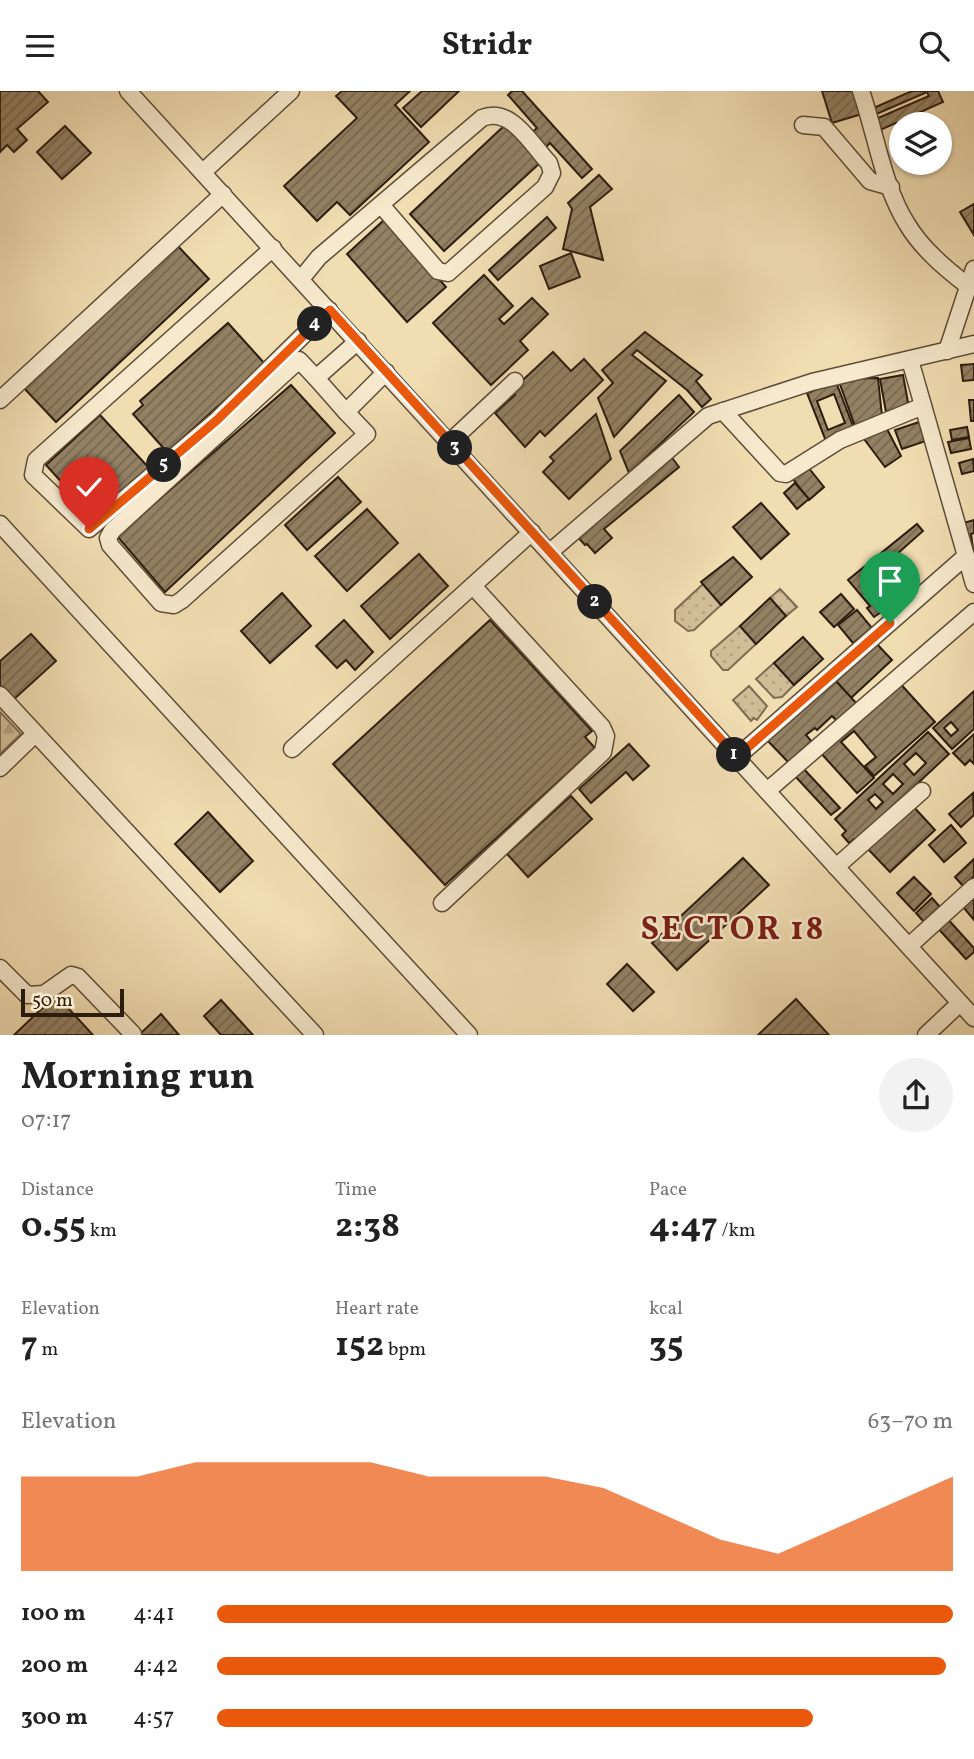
<!DOCTYPE html>
<meta charset="utf-8">
<style>
body{margin:0;font-family:Vollkorn,serif;background:#f2f2f2;color:#222;height:100vh;display:flex;flex-direction:column;font-size:26px;white-space:nowrap}
*{box-sizing:border-box;margin:0}
p{font-size:23px;color:#767676}
.icon{flex:none;width:38px;height:38px;fill:none;stroke:currentColor;stroke-width:2;stroke-linecap:round;stroke-linejoin:round}
.map{position:relative;height:944px;overflow:hidden}
.drawer{display:flex;flex-direction:column;background:#fff;flex:1}
.drawer>*{flex:none}
.tools{position:absolute;left:889px;top:21px;display:grid;gap:14px}
.tools a{display:grid;place-items:center;width:63px;height:63px;border-radius:50%;background:#fff;box-shadow:0 2px 5px #0004;font-size:35px}
.scale{position:absolute;left:21px;bottom:18px;width:103px;box-sizing:border-box;padding-left:7px;border:4px solid #2d1d0f;border-top:0;font-size:19px;line-height:24px;white-space:nowrap;color:#2d1d0f;-webkit-text-stroke:5px #f6e9cd;paint-order:stroke}
.pin{position:absolute;display:grid;place-items:center;width:60px;height:60px;color:#fff;margin:-72px -30px;border-radius:50% 50% 50% 0;rotate:-45deg;box-shadow:0 0 7px #0007}
.pin .icon{rotate:45deg}
.km{position:absolute;width:35px;height:35px;margin:-18px;border-radius:50%;background:#222;color:#fff;font-size:19px;line-height:35px;text-align:center}
.round{display:grid;place-items:center;flex:none;width:74px;height:74px;border-radius:37px;background:#f2f2f2}
.summary{display:flex;align-items:center;justify-content:space-between;height:119px;padding:0 21px}
h1{font-size:38px;font-weight:700;line-height:52px}
.stats{display:grid;grid-template-columns:repeat(3,1fr);gap:10px;height:119px;padding:7px 21px}
.stats div{display:grid;align-content:center}
.stats b{font-size:35px;font-weight:700}
.stats small{font-size:19px;font-weight:400}
.stats p{font-size:19px}
.chart{height:196px;padding:14px 21px}
.chart p{display:flex;justify-content:space-between}
.chart svg{width:100%;height:126px;margin-top:7px;fill:#ea580c;opacity:.7}
ul{padding:0 21px;list-style:none;font-size:23px}
li{display:grid;grid-template-columns:112px 84px 1fr;align-items:center;height:52px}
li i{height:18px;border-radius:9px;background:#ea580c}
header{display:flex;justify-content:space-between;align-items:center;height:91px;padding:0 21px;background:#fff;font-size:32px;font-weight:700}
.map>svg:first-child{display:block}
.forest{fill:url(#forest-firs);stroke:#7e6c52;stroke-width:2}
.garden{fill:url(#garden-dots);stroke:#7e6c52;stroke-width:2}
.building{fill:url(#building-hatch);stroke:#2d1d0f;stroke-width:2;fill-rule:evenodd}
.lines{fill:none;stroke-linecap:round;stroke-linejoin:round}
.minor-casing{stroke:#5e4d38;stroke-width:19}
.minor{stroke:#f6e9cd;stroke-width:16}
.route-casing{stroke:#fff;stroke-width:14}
.route{stroke:#ea580c;stroke-width:9}
.labels{text-anchor:middle;stroke-width:5;stroke-linejoin:round;paint-order:stroke}
.district-label{font-size:33px;font-weight:bold;letter-spacing:2px;fill:#7a1f14;stroke:#f6e9cd}
</style>
<header><svg class="icon" aria-label="menu" viewBox="0 0 24 24"><path d="M4 6h16M4 12h16M4 18h16"/></svg>Stridr<svg class="icon" aria-label="search" viewBox="0 0 24 24"><circle cx="10" cy="10" r="6"/><path d="M15 15l6 6"/></svg></header>
<div class="map">
<svg width="974" height="944" viewBox="0 0 974 944">
<defs>
<pattern id="forest-firs" width="22" height="20" patternUnits="userSpaceOnUse" patternTransform="scale(1.75)"><rect width="22" height="20" fill="#d0bc96"/><path d="M5 1l3.5 6h-7zM16 11l3.5 6h-7z" fill="#b3a180"/></pattern>
<pattern id="garden-dots" width="8" height="8" patternUnits="userSpaceOnUse" patternTransform="scale(1.75)"><rect width="8" height="8" fill="#d0bc96"/><path d="M2 2h.1M6 6h.1" fill="none" stroke="#b3a180" stroke-width="1.8" stroke-linecap="round"/></pattern>
<pattern id="building-hatch" width="6" height="6" patternUnits="userSpaceOnUse" patternTransform="scale(1.75)"><rect width="6" height="6" fill="#938164"/><path d="M-1 1l2-2M0 6l6-6M5 7l2-2" fill="none" stroke="#786951"/></pattern>
</defs>
<rect width="100%" height="100%" fill="#f1ddb2"/>
<filter id="stains"><feTurbulence type="fractalNoise" baseFrequency=".00286" numOctaves="4"/><feColorMatrix values="0 0 0 0 .2 0 0 0 0 .09 0 0 0 0 .02 0 0 0 .5 -.17"/></filter>
<radialGradient id="worn" r=".72"><stop offset=".6" stop-color="#630" stop-opacity="0"/><stop offset="1" stop-color="#630" stop-opacity=".3"/></radialGradient>
<path class="forest" d="M 0,621 L 21,643 L 0,663 Z"/>
<g class="garden">
<path d="M 703,493 L 721,514 L 694,539 L 688,540 L 675,530 L 675,519 Z"/>
<path d="M 780,498 L 797,516 L 786,525 L 770,507 Z"/>
<path d="M 740,535 L 756,553 L 728,579 L 723,579 L 711,565 L 711,560 Z"/>
<path d="M 774,572 L 794,594 L 782,606 L 774,607 L 756,588 Z"/>
<path d="M 749,595 L 767,615 L 757,629 L 754,627 L 751,630 L 733,609 Z"/>
</g>
<g class="building">
<path d="M 0,0 L 38,0 L 48,11 L 17,38 L 27,49 L 14,61 L 7,54 L 0,61 Z"/>
<path d="M 342,0 L 410,0 L 395,14 L 429,51 L 350,124 L 337,111 L 317,130 L 284,95 L 357,27 L 336,5 Z"/>
<path d="M 422,0 L 459,0 L 421,36 L 403,17 Z"/>
<path d="M 512,0 L 522,0 L 592,78 L 582,87 L 550,52 L 542,60 L 528,45 L 537,37 L 508,4 Z"/>
<path d="M 822,0 L 858,0 L 865,22 L 832,32 Z"/>
<path d="M 912,0 L 938,0 L 943,11 L 878,40 L 869,19 ZM 927,1 L 929,5 L 876,28 L 874,24 Z"/>
<path d="M 505,34 L 540,72 L 444,160 L 410,123 Z"/>
<path d="M 65,35 L 91,62 L 62,88 L 37,61 Z"/>
<path d="M 599,84 L 612,98 L 590,116 L 603,169 L 563,158 L 572,118 L 568,112 Z"/>
<path d="M 974,113 L 974,144 L 960,121 Z"/>
<path d="M 547,126 L 556,137 L 498,189 L 489,179 Z"/>
<path d="M 385,128 L 446,196 L 407,231 L 347,163 Z"/>
<path d="M 175,152 L 209,188 L 56,331 L 22,295 Z"/>
<path d="M 571,162 L 580,186 L 549,198 L 540,175 Z"/>
<path d="M 484,184 L 513,215 L 499,228 L 504,233 L 532,207 L 548,223 L 520,250 L 528,259 L 491,294 L 433,232 Z"/>
<path d="M 228,232 L 265,273 L 167,361 L 133,323 L 143,314 L 140,310 Z"/>
<path d="M 645,241 L 702,284 L 696,290 L 711,308 L 702,316 L 687,299 L 637,259 L 632,264 L 666,290 L 614,346 L 598,307 L 613,292 L 602,279 Z"/>
<path d="M 553,261 L 571,280 L 584,268 L 603,289 L 545,345 L 540,340 L 525,356 L 495,322 L 515,304 L 511,300 Z"/>
<path d="M 974,273 L 974,289 L 963,290 L 961,274 Z"/>
<path d="M 903,284 L 909,317 L 886,321 L 880,288 Z"/>
<path d="M 878,287 L 882,325 L 855,335 L 838,288 Z"/>
<path d="M 836,291 L 853,335 L 826,350 L 807,302 ZM 834,303 L 845,332 L 828,339 L 817,310 Z"/>
<path d="M 291,294 L 335,342 L 165,501 L 117,445 Z"/>
<path d="M 679,304 L 694,321 L 629,382 L 620,360 Z"/>
<path d="M 969,309 L 974,309 L 974,330 L 971,330 Z"/>
<path d="M 596,323 L 611,368 L 569,408 L 543,381 L 554,370 L 550,366 Z"/>
<path d="M 100,324 L 150,378 L 95,428 L 46,374 Z"/>
<path d="M 919,331 L 926,350 L 902,358 L 895,339 Z"/>
<path d="M 967,336 L 969,346 L 952,349 L 950,339 Z"/>
<path d="M 887,338 L 901,365 L 885,376 L 864,348 Z"/>
<path d="M 969,347 L 971,358 L 951,362 L 948,351 Z"/>
<path d="M 670,364 L 679,376 L 604,438 L 612,447 L 595,462 L 587,453 L 585,454 L 575,443 Z"/>
<path d="M 973,368 L 974,380 L 962,383 L 959,372 Z"/>
<path d="M 808,376 L 824,396 L 809,409 L 793,388 Z"/>
<path d="M 338,386 L 361,411 L 307,459 L 285,434 Z"/>
<path d="M 795,392 L 809,408 L 797,418 L 784,402 Z"/>
<path d="M 761,412 L 789,443 L 761,468 L 733,436 Z"/>
<path d="M 367,418 L 398,452 L 347,500 L 315,465 Z"/>
<path d="M 974,429 L 974,442 L 971,443 L 974,465 L 960,433 Z"/>
<path d="M 917,433 L 923,440 L 897,463 L 919,490 L 911,497 L 915,501 L 888,524 L 884,519 L 874,526 L 867,517 L 870,515 L 848,489 ZM 880,474 L 891,487 L 879,498 L 868,485 Z"/>
<path d="M 419,463 L 448,495 L 390,548 L 361,515 Z"/>
<path d="M 733,466 L 752,486 L 721,514 L 701,491 Z"/>
<path d="M 282,502 L 311,535 L 270,572 L 241,540 Z"/>
<path d="M 841,503 L 854,518 L 834,536 L 820,521 Z"/>
<path d="M 770,507 L 786,525 L 756,553 L 740,535 Z"/>
<path d="M 857,519 L 872,537 L 853,552 L 838,534 Z"/>
<path d="M 344,529 L 373,561 L 355,579 L 346,569 L 337,577 L 316,555 Z"/>
<path d="M 490,529 L 592,640 L 585,646 L 595,657 L 445,794 L 333,673 Z"/>
<path d="M 31,543 L 56,570 L 13,609 L 0,594 L 0,570 Z"/>
<path d="M 803,546 L 823,568 L 794,594 L 774,572 Z"/>
<path d="M 875,551 L 892,569 L 851,607 L 834,588 Z"/>
<path d="M 834,588 L 858,614 L 839,632 L 832,625 L 817,639 L 815,637 L 806,644 L 812,651 L 790,673 L 766,648 Z"/>
<path d="M 897,589 L 935,631 L 874,685 L 865,675 L 876,666 L 854,640 L 841,651 L 874,687 L 857,702 L 819,660 Z"/>
<path d="M 974,600 L 974,638 L 952,658 L 933,637 ZM 951,631 L 958,639 L 951,645 L 944,637 Z"/>
<path d="M 928,641 L 949,663 L 856,750 L 854,748 L 849,752 L 842,744 L 846,740 L 835,728 ZM 916,662 L 926,672 L 914,684 L 904,673 ZM 893,683 L 903,693 L 893,703 L 883,693 ZM 875,703 L 883,711 L 876,718 L 868,709 Z"/>
<path d="M 974,643 L 974,673 L 970,669 L 965,674 L 953,662 Z"/>
<path d="M 629,653 L 649,675 L 633,689 L 626,681 L 591,712 L 579,698 Z"/>
<path d="M 802,676 L 840,717 L 831,724 L 794,684 Z"/>
<path d="M 973,702 L 974,724 L 961,736 L 949,723 Z"/>
<path d="M 571,705 L 592,728 L 528,786 L 507,763 Z"/>
<path d="M 912,714 L 935,739 L 890,781 L 867,757 Z"/>
<path d="M 208,721 L 253,770 L 220,801 L 175,753 Z"/>
<path d="M 951,734 L 966,752 L 944,771 L 929,754 Z"/>
<path d="M 743,767 L 769,794 L 677,879 L 652,852 Z"/>
<path d="M 974,768 L 974,785 L 963,795 L 955,786 Z"/>
<path d="M 914,786 L 931,803 L 914,820 L 897,802 Z"/>
<path d="M 974,798 L 974,829 L 959,811 Z"/>
<path d="M 932,807 L 940,816 L 924,831 L 916,822 Z"/>
<path d="M 945,825 L 974,857 L 974,861 L 966,868 L 935,834 Z"/>
<path d="M 627,873 L 654,901 L 633,920 L 607,893 Z"/>
<path d="M 56,904 L 93,944 L 14,944 Z"/>
<path d="M 796,908 L 829,944 L 758,944 Z"/>
<path d="M 221,909 L 253,944 L 221,944 L 204,925 Z"/>
<path d="M 161,923 L 179,944 L 139,944 Z"/>
</g>
<g class="lines">
<defs>
<g id="minor">
<path d="M 128,0 L 974,927"/>
<path d="M 861,0 C 876,43 883,95 907,133 C 922,158 945,177 968,195"/>
<path d="M 803,34 L 824,36 L 870,90 L 891,96"/>
<path d="M 203,81 L 291,0"/>
<path d="M 273,157 L 36,369 L 33,384 L 89,438 L 217,329 L 329,219"/>
<path d="M 301,188 L 319,166 L 482,27 C 511,15 531,53 549,72 L 552,82 L 545,96 L 448,182 L 438,180 L 382,115"/>
<path d="M 358,250 L 316,287 L 346,321 L 386,281"/>
<path d="M 947,260 L 974,178"/>
<path d="M 910,269 L 974,493"/>
<path d="M 316,287 L 299,269 L 112,440 L 108,447 L 110,454 L 161,512 L 174,514 L 182,509 L 367,343 L 346,321"/>
<path d="M 0,309 L 223,103"/>
<path d="M 723,320 L 780,382 L 786,383 L 840,349 L 923,315"/>
<path d="M 450,351 L 515,290"/>
<path d="M 0,433 L 469,944"/>
<path d="M 550,461 L 708,325 L 812,291 L 974,253"/>
<path d="M 0,604 L 315,944"/>
<path d="M 292,658 L 532,441"/>
<path d="M 737,666 L 966,465"/>
<path d="M 0,677 L 35,643"/>
<path d="M 767,700 L 974,521"/>
<path d="M 836,776 L 922,700"/>
<path d="M 442,812 L 603,661 L 606,645 L 602,636 L 473,495"/>
<path d="M 909,855 L 974,796"/>
<path d="M 0,877 L 27,904 L 44,903 L 71,884 L 78,886 L 133,943"/>
<path d="M 926,944 L 960,912"/>
</g>
</defs>
<use href="#minor" class="minor-casing"/>
<use href="#minor" class="minor"/>
</g>
<g class="lines">
<defs>
<path id="route" d="M 89,438 L 217,329 L 330,219 L 737,666 L 890,532"/>
</defs>
<use href="#route" class="route-casing"/>
<use href="#route" class="route"/>
</g>
<g class="labels">
<g class="district-label">
<text x="733" y="848">SECTOR 18</text>
</g>
</g>
<rect width="100%" height="100%" filter="url(#stains)"/>
<rect width="100%" height="100%" fill="url(#worn)"/>
</svg>
<div class="tools">
<a><svg class="icon" aria-label="layers" viewBox="0 0 24 24"><path d="M12 4l9 5-9 5-9-5zM3 14l9 5 9-5"/></svg></a>
</div>
<div class="scale">50 m</div>
<div class="pin" style="left:890px;top:532px;background:#1e9e55"><svg class="icon" aria-label="arrive" viewBox="0 0 24 24"><path d="M6 21V4h12l-3 4 3 4H6"/></svg></div>
<div class="pin" style="left:89px;top:438px;background:#d93025"><svg class="icon" aria-label="check" viewBox="0 0 24 24"><path d="M5 12l5 5 9-10"/></svg></div>
<b class="km" style="left:734px;top:664px">1</b>
<b class="km" style="left:595px;top:511px">2</b>
<b class="km" style="left:455px;top:357px">3</b>
<b class="km" style="left:315px;top:233px">4</b>
<b class="km" style="left:164px;top:374px">5</b>
</div>
<section class="drawer">
<div class="summary"><div><h1>Morning run</h1><p>07:17</p></div><a class="round"><svg class="icon" aria-label="share" viewBox="0 0 24 24"><path d="M12 15V3M7 8l5-5 5 5M5 13v7h14v-7"/></svg></a></div>
<div class="stats">
<div><p>Distance</p><b>0.55<small> km</small></b></div>
<div><p>Time</p><b>2:38</b></div>
<div><p>Pace</p><b>4:47<small> /km</small></b></div>
</div>
<div class="stats">
<div><p>Elevation</p><b>7<small> m</small></b></div>
<div><p>Heart rate</p><b>152<small> bpm</small></b></div>
<div><p>kcal</p><b>35</b></div>
</div>
<div class="chart"><p><span>Elevation</span>63–70 m</p>
<svg viewBox="0 0 160 44" preserveAspectRatio="none"><path d="M0 44V11L10 11L20 11L30 6L40 6L50 6L60 6L70 11L80 11L90 11L100 15L110 24L120 33L130 38L140 29L150 20L160 11V44z"/></svg>
</div>
<ul>
<li><b>100 m</b>4:41<i style="width:100%"></i></li>
<li><b>200 m</b>4:42<i style="width:99%"></i></li>
<li><b>300 m</b>4:57<i style="width:81%"></i></li>
</ul>
</section>
